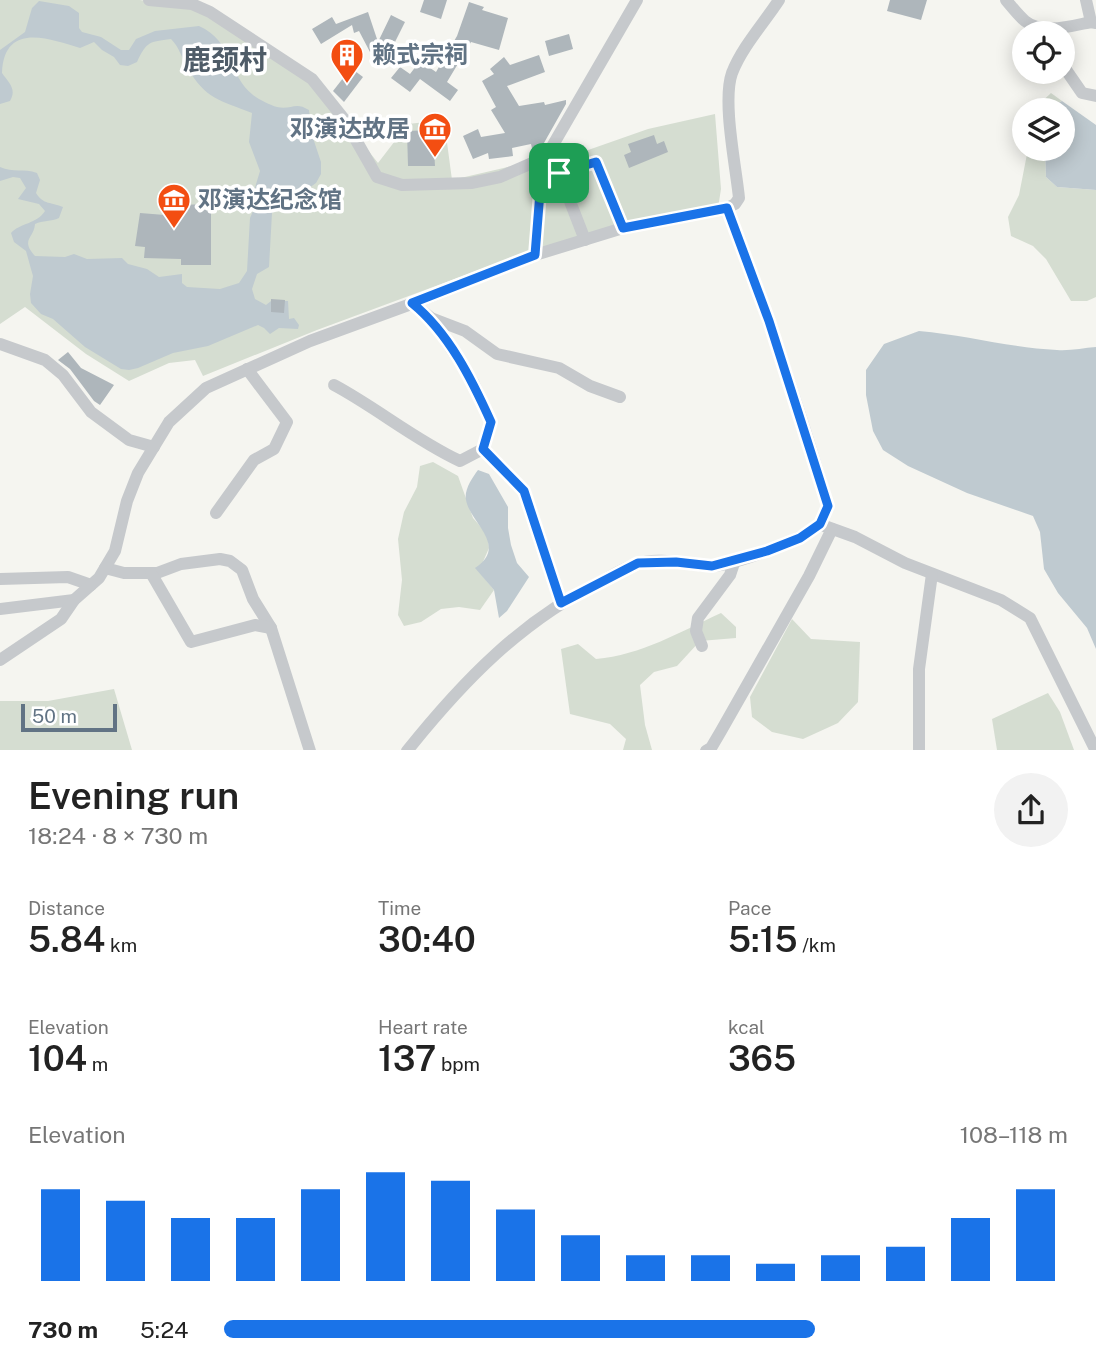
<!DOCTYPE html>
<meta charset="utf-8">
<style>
body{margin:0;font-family:"Public Sans","Noto Sans SC",sans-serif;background:#f2f2f2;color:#222;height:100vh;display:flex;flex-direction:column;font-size:26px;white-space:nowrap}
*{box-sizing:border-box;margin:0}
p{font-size:23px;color:#767676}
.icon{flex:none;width:38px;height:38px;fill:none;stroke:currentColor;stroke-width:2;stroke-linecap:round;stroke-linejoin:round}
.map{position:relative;height:750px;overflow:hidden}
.details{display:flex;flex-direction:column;background:#fff;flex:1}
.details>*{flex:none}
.tools{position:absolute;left:1012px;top:21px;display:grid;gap:14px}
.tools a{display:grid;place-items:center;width:63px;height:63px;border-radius:50%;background:#fff;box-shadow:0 4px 18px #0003;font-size:35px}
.scale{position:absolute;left:21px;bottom:18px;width:96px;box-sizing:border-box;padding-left:7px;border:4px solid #617384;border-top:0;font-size:19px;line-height:24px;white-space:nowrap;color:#617384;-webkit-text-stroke:5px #fff;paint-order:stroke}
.pin{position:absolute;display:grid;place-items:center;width:60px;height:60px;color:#fff;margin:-30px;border-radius:14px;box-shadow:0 4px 10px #0006}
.round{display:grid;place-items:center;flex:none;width:74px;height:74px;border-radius:37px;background:#f2f2f2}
.headline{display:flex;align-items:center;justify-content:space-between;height:119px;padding:0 28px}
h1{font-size:38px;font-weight:600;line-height:52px}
.stats{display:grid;grid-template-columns:repeat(3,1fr);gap:10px;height:119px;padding:7px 28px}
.stats div{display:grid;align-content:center}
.stats b{font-size:35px;font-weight:600}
.stats small{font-size:19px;font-weight:400}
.stats p{font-size:19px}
.chart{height:196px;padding:14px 28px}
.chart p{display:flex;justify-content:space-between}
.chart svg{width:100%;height:126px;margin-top:7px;stroke:#1a73e8;stroke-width:6}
ul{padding:0 28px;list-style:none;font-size:23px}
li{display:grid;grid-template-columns:112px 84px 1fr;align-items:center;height:52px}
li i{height:18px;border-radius:9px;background:#1a73e8}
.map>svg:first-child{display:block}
.green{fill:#d5ddd1}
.water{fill:#bfcad0}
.building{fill:#aeb6bb}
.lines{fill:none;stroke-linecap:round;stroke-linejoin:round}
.street{stroke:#c6c9cc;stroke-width:12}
.route-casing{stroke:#fff;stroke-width:14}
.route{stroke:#1a73e8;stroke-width:9}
.labels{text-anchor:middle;stroke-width:7;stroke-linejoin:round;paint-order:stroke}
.poi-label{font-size:24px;font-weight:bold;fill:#617384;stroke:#fff;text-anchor:start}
.quarter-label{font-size:28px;font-weight:bold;fill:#4f5c68;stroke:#fff}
</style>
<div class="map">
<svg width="1096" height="751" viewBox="0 0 1096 751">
<rect width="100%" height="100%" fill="#f5f5f0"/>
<g class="green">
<path d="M 0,0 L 140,0 L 197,9 L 312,79 L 378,163 L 408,124 L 444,120 L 452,180 L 529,162 L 554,162 L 648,129 L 715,114 L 721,189 L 718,208 L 525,253 L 317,330 L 203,376 L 195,360 L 169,363 L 129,381 L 86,354 L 25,307 L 0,324 Z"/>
<path d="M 1051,93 L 1062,101 L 1054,105 L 1051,110 L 1033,110 Z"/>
<path d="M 1028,149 L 1045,149 L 1046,177 L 1057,187 L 1096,190 L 1096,297 L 1087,301 L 1071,301 L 1046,259 L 1033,246 L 1011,236 L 1008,217 L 1019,195 Z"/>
<path d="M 433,462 L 458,476 L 473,518 L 487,534 L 489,548 L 482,564 L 476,568 L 494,590 L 480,610 L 459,607 L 441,609 L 421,622 L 404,626 L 398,615 L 402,580 L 398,539 L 404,512 L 417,487 L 420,466 Z"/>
<path d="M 721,613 L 736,627 L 736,638 L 700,641 L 677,666 L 654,672 L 640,685 L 645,725 L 652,750 L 623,750 L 626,739 L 610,724 L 570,714 L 561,649 L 578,644 L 596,659 C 641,655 680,632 721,613 Z"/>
<path d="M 792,619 L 811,639 L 860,642 L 858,702 L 838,723 L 803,739 L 772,732 L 752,717 L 750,697 Z"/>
<path d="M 114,689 L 132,750 L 0,750 L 0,701 L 48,701 Z"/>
<path d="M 1048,693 L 1060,712 L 1074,750 L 997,750 L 992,719 Z"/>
</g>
<g class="water">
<path d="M 39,1 L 69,6 L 79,13 L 79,28 L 82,32 L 101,37 L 121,50 L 129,50 L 136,39 L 155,31 L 199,26 C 233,41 228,75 253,95 C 258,99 270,105 277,107 C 292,110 295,101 309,110 L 312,135 L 321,162 L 321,174 L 316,183 L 309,188 L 286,195 L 272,213 L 269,267 L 257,274 L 252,289 L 255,299 L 266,305 L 271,301 L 288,301 L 289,319 L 294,318 L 299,325 L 298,329 L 279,328 L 270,334 L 264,328 L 258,325 L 208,346 L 173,353 L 138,368 L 129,370 L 121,369 L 85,347 L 53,319 L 41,314 L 31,303 L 30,294 L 33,276 L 31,269 L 26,251 L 14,242 L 11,233 C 20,223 37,224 45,211 L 39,204 L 18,199 L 26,188 L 20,178 L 13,177 L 0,181 L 0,167 C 13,173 24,168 37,173 L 40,180 L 36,193 C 43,205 52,202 63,207 L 59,218 C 51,222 43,220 35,224 C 34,239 20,239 35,256 L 65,257 L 74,254 L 87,259 L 122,258 L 128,264 L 147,269 L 159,277 L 182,274 L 182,283 L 187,287 L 220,289 L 239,283 L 247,271 L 250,218 L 254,209 L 253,194 L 260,171 L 249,142 L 252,113 C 220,100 206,100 187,67 C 181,57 180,48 171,39 C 149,42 147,41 137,62 L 128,66 L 120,65 L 114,57 L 102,50 L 94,42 L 80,48 C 50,39 4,21 2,73 C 9,83 17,89 10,101 L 0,104 L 0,50 L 25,32 L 32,8 Z"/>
<path d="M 1062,101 L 1096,125 L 1096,190 L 1057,187 L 1046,177 L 1045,149 L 1062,149 L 1062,110 L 1051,110 L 1054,105 Z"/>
<path d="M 919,331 C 966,335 1011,348 1057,350 C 1070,351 1083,348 1096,347 L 1096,649 L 1087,628 L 1058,593 L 1044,569 L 1040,532 L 1033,516 L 967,493 L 908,466 L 883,450 L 873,431 L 866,395 L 866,370 L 884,344 Z"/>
<path d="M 478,470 L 489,474 L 508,507 L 508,528 L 511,545 L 517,563 L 529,577 L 507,611 L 499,618 L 494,590 L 475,568 C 509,546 470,523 466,500 C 464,490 472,478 478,470 Z"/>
</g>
<g class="building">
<path d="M 424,0 L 447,0 L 441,19 L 420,12 Z"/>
<path d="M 890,0 L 927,0 L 921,20 L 887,11 Z"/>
<path d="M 469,2 L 484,7 L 482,10 L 508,18 L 499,50 L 471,42 L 447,82 L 458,90 L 450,101 L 420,79 L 410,92 L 391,78 L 400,67 L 410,74 L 420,61 L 436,72 L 457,36 Z"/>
<path d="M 368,12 L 378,42 L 391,15 L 405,22 L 395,42 L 392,40 L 370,52 L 359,31 L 354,33 L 352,25 L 321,44 L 312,29 L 332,17 L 336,24 Z"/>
<path d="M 569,34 L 573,49 L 549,56 L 545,41 Z"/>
<path d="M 539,55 L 545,72 L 507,86 L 519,106 L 544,102 L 545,105 L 566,100 L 566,104 L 540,150 L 533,153 L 531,144 L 512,148 L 513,156 L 489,159 L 488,153 L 473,159 L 463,136 L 478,129 L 481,137 L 505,133 L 491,110 L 496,107 L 482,81 L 494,74 L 490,69 L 504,57 L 510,65 Z"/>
<path d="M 351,68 L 363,77 L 344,102 L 333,91 Z"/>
<path d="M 433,130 L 435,166 L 408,166 L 407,131 Z"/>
<path d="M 654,135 L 657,144 L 664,141 L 668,152 L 629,168 L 624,155 L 631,152 L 628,144 Z"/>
<path d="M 211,204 L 211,265 L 181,265 L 181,259 L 144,258 L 145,247 L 135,246 L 140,213 L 177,216 L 178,205 Z"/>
<path d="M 271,299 L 285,300 L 284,313 L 271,312 Z"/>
<path d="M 68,352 L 81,368 L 114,385 L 100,405 L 94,401 L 70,369 L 58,360 Z"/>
</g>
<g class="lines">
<g class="street">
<path d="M 149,0 L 192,4 L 210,12 L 312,79 L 344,119 L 377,177 L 402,185 L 471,183 L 500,177 L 546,157 L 637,0"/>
<path d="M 1006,0 C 1012,7 1018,15 1025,21 C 1042,35 1071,26 1091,22"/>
<path d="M 1086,0 L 1091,22 L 1096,23"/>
<path d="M 1062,64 L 1082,93 L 1096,96"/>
<path d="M 546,157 L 549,170 L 559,173 L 585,240"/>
<path d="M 559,173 L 596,161 L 623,228"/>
<path d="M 535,255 L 540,192 L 549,170"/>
<path d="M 412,303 L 431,318 L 465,331 L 497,354 L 559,368 L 590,386 L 620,397"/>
<path d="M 431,318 L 473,382 L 491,422 L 483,449 L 524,491 L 561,602"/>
<path d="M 0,344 L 45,360 L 63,375 L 91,412 L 129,440 L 154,447"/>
<path d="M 334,385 C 377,408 415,440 460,461 L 483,449"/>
<path d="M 216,513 L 254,460 L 274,449 L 287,422 L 247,369"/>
<path d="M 819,524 L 855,537 L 905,563 L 1001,600 L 1030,618 L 1096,751"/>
<path d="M 105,568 L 124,573 L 157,573 L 181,564 L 220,559 L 230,561 L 242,570 L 253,599 L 271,628 L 310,751"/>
<path d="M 151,573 L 191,642 L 255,625 L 271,628"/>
<path d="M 0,579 L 68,577 L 91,585"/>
<path d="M 0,609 L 74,600"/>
<path d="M 702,646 L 696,631 L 698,618 L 730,575 L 735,560"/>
<path d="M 0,660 L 61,619 L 74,600 L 99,578 L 115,551 L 127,501 L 138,473 L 169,422 L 206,388 L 310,341 L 422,300 L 535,255 L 623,228 L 727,208 L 735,204 L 739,198 C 736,167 722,101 732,73 C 742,47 764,23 779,0"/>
<path d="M 407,751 C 463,681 522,620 602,581 C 613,575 624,568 636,564 C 659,556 687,565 710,566 C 731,566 804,540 819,524 C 823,520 826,511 828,506 C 799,405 764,306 727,208"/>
<path d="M 706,751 L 711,748 L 721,731 L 809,576 L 832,529"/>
<path d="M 919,751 L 919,669 L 932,574"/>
</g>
</g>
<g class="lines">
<defs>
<path id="route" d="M 596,162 L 623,228 L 727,208 L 769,321 L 828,506 L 820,524 L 800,538 L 767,551 L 712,566 L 676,562 L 638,563 L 561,603 L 524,491 L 483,449 L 491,422 C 472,380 449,333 412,303 L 535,255 L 540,192 L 549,170 L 559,173 Z"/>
</defs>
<use href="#route" class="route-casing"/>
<use href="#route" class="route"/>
</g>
<defs>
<symbol id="building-pin" viewBox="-11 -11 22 30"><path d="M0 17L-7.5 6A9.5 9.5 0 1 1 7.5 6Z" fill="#f34e12" stroke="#fff"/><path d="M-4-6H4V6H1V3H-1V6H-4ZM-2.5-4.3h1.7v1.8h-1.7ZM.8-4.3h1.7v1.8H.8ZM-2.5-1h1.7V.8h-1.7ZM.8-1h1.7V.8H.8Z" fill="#fff"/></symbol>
<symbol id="museum-pin" viewBox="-11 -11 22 30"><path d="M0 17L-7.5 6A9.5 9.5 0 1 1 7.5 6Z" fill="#f34e12" stroke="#fff"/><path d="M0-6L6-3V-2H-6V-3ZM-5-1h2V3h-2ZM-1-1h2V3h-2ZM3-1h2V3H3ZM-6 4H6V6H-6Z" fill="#fff"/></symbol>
</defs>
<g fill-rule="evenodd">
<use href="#building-pin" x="328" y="36" width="38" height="52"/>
<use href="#museum-pin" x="416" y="110" width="38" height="52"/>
<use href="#museum-pin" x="155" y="181" width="38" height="52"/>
</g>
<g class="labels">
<g class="poi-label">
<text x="372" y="63">赖式宗祠</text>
<text x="410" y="137" text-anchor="end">邓演达故居</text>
<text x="198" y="208">邓演达纪念馆</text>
</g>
<g class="quarter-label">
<text x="225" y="70">鹿颈村</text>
</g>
</g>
</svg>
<div class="tools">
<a><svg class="icon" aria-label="locate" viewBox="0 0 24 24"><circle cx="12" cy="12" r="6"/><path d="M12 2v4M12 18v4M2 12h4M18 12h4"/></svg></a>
<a><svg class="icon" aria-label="layers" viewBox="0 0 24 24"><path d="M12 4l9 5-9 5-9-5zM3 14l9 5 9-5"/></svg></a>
</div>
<div class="scale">50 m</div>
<div class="pin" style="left:559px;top:173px;background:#1e9e55"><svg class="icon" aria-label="arrive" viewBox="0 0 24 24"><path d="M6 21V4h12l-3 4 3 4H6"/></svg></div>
</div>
<section class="details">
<div class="headline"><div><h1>Evening run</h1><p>18:24 · 8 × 730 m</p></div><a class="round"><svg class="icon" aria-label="share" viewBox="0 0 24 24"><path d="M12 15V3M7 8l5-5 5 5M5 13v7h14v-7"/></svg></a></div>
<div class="stats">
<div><p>Distance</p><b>5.84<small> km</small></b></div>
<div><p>Time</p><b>30:40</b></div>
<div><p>Pace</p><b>5:15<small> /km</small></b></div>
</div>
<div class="stats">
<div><p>Elevation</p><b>104<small> m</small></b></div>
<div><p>Heart rate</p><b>137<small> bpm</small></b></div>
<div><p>kcal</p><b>365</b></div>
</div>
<div class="chart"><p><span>Elevation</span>108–118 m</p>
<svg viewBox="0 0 160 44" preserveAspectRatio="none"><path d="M5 44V12M15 44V16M25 44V22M35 44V22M45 44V12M55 44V6M65 44V9M75 44V19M85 44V28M95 44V35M105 44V35M115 44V38M125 44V35M135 44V32M145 44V22M155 44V12"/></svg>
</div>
<ul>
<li><b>730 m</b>5:24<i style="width:70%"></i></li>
</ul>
</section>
